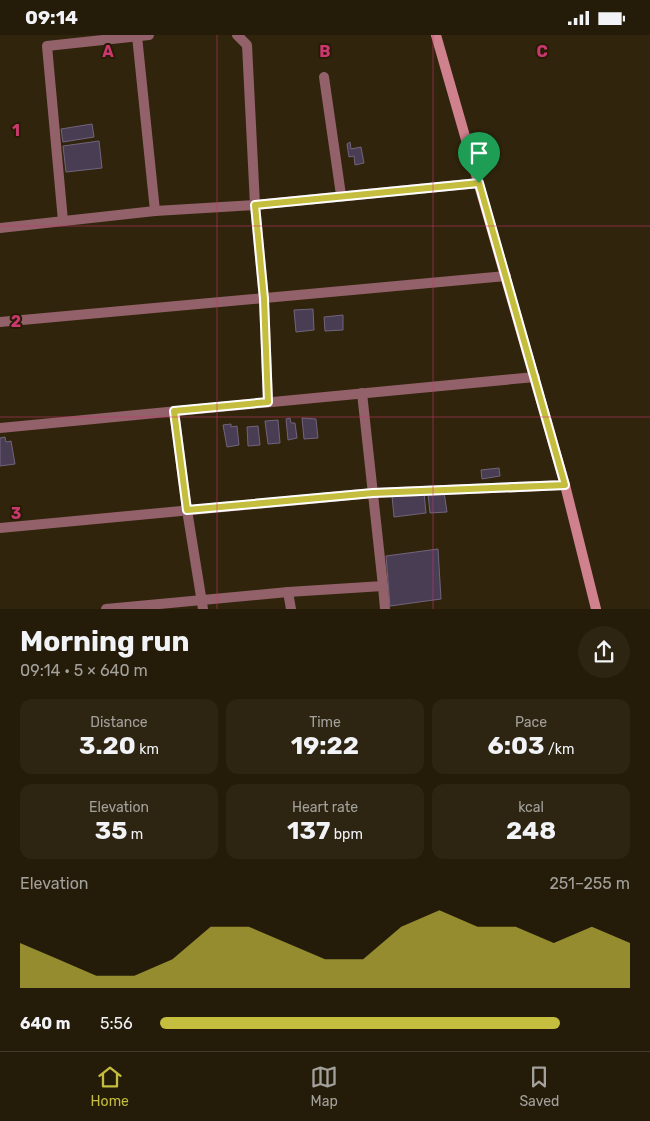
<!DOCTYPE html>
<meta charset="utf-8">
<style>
body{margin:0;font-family:Rubik,sans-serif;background:#2d2412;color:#f1f3f6;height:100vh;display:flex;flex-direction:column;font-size:19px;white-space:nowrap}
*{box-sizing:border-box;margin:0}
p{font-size:16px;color:#a3a19c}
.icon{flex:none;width:28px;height:28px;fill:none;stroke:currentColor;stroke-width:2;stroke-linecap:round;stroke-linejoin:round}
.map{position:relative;height:574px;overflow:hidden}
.sheet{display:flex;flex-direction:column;background:#251b09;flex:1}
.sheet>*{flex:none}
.pin{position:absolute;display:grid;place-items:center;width:42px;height:42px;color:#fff;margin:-51px -21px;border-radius:50% 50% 50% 0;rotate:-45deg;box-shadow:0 0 5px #0007}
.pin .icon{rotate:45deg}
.round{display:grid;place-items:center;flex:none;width:52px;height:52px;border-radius:26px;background:#2d2412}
.head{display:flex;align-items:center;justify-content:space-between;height:85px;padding:0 20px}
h1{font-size:28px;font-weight:700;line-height:38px}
.figures{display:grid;grid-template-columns:repeat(3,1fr);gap:8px;height:85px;padding:5px 20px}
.figures div{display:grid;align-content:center;border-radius:12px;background:#2d2412;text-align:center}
.figures b{font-size:25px;font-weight:700}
.figures small{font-size:14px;font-weight:400}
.figures p{font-size:14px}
.chart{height:140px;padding:10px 20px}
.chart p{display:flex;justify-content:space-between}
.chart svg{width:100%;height:90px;margin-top:5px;fill:#c4bd3e;opacity:.7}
ul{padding:0 20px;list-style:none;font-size:16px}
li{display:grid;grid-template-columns:80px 60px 1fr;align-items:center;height:38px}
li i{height:12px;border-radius:6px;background:#c4bd3e}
.status{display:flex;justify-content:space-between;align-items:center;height:35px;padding:0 25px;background:#251b09;direction:ltr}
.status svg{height:14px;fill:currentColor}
.tab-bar{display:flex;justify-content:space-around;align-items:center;height:70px;border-top:1px solid #42392a;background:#251b09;font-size:14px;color:#a3a19c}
.tab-bar a{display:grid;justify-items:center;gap:2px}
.tab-bar .selected{color:#c4bd3e}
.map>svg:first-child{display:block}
.building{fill:#493d54;stroke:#71647d}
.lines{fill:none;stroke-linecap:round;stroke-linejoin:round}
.street{stroke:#936169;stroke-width:10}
.secondary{stroke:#d0818e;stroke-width:10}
.route-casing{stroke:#fff;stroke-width:10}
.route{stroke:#c4bd3e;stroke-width:6}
.grid{fill:none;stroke:#ca386f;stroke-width:1;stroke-opacity:0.55}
.grid-label{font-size:16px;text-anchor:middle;font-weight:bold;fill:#ca386f;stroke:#271b04;stroke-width:4;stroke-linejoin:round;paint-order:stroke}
</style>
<div class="status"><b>09:14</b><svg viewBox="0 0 49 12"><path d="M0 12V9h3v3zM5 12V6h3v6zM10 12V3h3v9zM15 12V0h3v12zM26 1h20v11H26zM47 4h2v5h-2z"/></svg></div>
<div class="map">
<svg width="650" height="574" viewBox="0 0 650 574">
<rect width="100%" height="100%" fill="#31240c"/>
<g class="building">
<path d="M 92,89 L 94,102 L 63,107 L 61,94 Z"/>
<path d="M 99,106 L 102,133 L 66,137 L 63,111 Z"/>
<path d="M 350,107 L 351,114 L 361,112 L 364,128 L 355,130 L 354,121 L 349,122 L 347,109 Z"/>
<path d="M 313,274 L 314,295 L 296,297 L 294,275 Z"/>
<path d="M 343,280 L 343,295 L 325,296 L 324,282 Z"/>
<path d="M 290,383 L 291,388 L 295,388 L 297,403 L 288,405 L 286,384 Z"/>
<path d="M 302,383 L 316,384 L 318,403 L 304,404 Z"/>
<path d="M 278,385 L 280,408 L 268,409 L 265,386 Z"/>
<path d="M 231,389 L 231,392 L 237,391 L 239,410 L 227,412 L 223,390 Z"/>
<path d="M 258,391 L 260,410 L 248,411 L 247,392 Z"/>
<path d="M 5,402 L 6,407 L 11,406 L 15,429 L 0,431 L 0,403 Z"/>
<path d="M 499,433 L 500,441 L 482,444 L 481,435 Z"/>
<path d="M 424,457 L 426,478 L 394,482 L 392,461 Z"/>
<path d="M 444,457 L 447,477 L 430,478 L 428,459 Z"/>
<path d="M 438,514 L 441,564 L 390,571 L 386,521 Z"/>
</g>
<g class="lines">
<g class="street">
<path d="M 237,0 L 247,10 L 255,170 L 264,264 L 268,367"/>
<path d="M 137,1 L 155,176"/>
<path d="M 324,42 L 341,160"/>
<path d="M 63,186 L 47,11 L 149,0"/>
<path d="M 0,193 L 155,176 L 255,170 L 479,148"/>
<path d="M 0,287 L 506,241"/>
<path d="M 174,376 L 187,475 L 203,574"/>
<path d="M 0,393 L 535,342"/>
<path d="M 0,493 L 373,458 L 565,450"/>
<path d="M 383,551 L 385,574"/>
<path d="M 106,574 L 288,557"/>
<path d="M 291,574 L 288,557 L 383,551 L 362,358"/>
</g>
<path class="secondary" d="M 436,0 L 565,450 L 596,574"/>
</g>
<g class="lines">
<defs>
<path id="route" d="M 479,148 L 565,450 L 373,458 L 187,475 L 174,376 L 268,367 L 264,264 L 255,170 Z"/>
</defs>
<use href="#route" class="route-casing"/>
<use href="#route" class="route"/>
</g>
<path class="grid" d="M 217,0 L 217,574M 433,0 L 433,574M 0,191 L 650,191M 0,382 L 650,382"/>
<g class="grid-label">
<text x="108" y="22">A</text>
<text x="325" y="22">B</text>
<text x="542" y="22">C</text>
<text x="16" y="101">1</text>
<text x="16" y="292">2</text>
<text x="16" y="484">3</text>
</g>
</svg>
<div class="pin" style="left:479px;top:148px;background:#1e9e55"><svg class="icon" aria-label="arrive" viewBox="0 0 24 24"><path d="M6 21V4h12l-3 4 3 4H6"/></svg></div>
</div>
<section class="sheet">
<div class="head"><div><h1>Morning run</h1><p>09:14 · 5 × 640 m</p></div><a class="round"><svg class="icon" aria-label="share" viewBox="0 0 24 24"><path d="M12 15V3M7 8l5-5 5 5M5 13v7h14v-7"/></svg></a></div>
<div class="figures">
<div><p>Distance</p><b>3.20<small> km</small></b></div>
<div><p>Time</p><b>19:22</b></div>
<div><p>Pace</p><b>6:03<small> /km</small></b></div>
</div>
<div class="figures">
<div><p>Elevation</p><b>35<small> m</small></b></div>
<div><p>Heart rate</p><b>137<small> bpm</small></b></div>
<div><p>kcal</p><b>248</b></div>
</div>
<div class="chart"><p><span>Elevation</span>251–255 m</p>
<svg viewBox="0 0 160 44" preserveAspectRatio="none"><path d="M0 44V22L10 30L20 38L30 38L40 30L50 14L60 14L70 22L80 30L90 30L100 14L110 6L120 14L130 14L140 22L150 14L160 22V44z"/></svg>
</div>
<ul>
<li><b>640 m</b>5:56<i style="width:85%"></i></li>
</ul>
</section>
<nav class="tab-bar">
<a class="selected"><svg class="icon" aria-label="home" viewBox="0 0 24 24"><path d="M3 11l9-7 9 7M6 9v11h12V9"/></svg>Home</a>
<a><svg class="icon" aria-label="map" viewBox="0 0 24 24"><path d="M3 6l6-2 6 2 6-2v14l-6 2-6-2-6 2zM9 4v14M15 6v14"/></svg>Map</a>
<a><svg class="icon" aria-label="saved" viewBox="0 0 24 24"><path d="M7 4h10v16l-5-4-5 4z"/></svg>Saved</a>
</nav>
